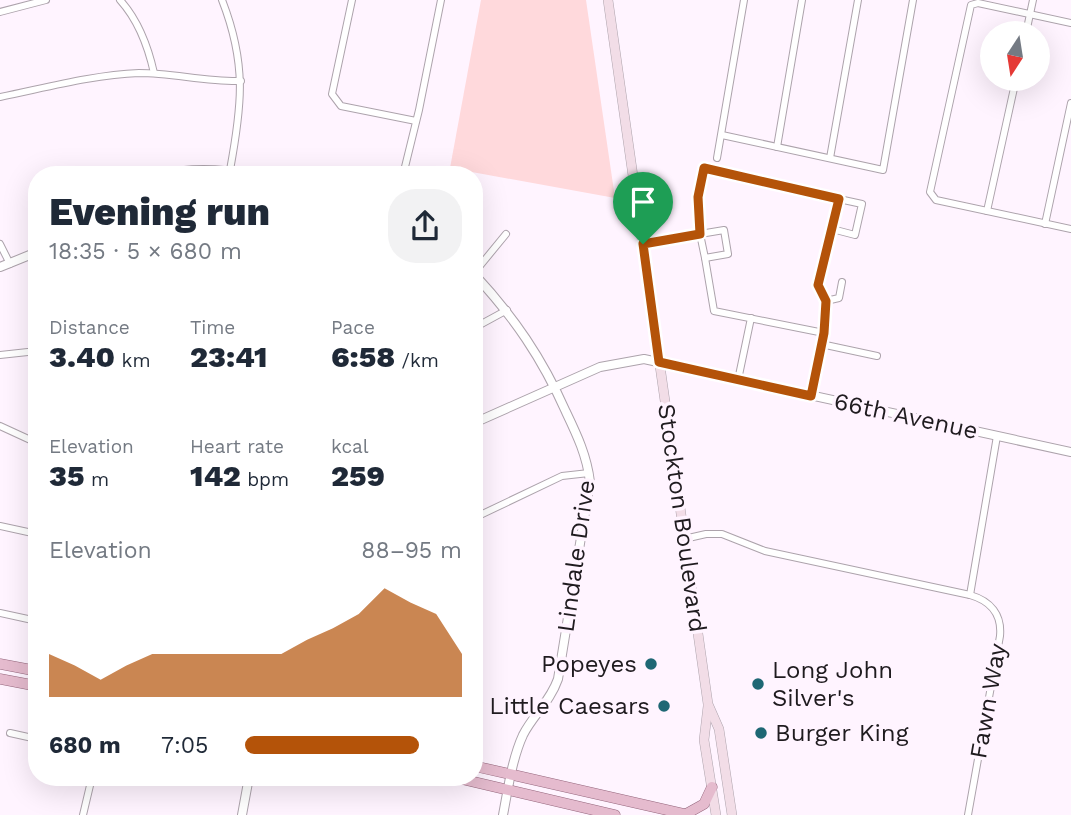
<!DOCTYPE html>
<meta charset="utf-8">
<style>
body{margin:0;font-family:"Work Sans",sans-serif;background:#f2f2f3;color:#1f2937;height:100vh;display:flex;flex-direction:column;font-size:26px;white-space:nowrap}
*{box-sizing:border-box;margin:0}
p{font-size:23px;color:#747a83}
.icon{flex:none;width:38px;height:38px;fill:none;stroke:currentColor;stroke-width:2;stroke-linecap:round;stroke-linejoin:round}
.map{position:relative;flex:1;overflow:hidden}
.panel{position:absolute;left:28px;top:166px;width:455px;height:620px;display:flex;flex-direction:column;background:#fff;border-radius:28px;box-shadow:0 7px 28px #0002}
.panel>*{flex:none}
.needle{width:46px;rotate:192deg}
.fabs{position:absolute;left:980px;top:21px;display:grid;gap:14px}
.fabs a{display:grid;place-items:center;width:70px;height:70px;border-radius:50%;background:#fff;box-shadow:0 7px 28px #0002;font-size:35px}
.pin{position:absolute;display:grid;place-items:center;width:60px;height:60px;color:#fff;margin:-72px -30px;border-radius:50% 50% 50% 0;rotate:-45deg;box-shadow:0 0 7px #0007}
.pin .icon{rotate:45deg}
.round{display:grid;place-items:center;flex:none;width:74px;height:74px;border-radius:28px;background:#f2f2f3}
.summary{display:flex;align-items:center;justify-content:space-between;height:119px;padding:0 21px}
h1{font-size:38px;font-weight:800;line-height:52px}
.figures{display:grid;grid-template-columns:repeat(3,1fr);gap:10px;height:119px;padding:7px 21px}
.figures div{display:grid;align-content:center}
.figures b{font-size:30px;font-weight:800}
.figures small{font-size:19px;font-weight:400}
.figures p{font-size:19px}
.chart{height:196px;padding:14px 21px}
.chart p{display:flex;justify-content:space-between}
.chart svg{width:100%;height:126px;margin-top:7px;fill:#b45309;opacity:.7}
ul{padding:0 21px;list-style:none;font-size:23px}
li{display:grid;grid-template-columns:112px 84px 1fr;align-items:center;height:52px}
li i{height:18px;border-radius:9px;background:#b45309}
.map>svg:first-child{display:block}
.grass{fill:#ffd9dc}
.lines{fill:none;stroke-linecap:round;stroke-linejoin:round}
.minor-casing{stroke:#ada3ac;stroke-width:8}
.tertiary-casing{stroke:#ada3ac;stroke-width:10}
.secondary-casing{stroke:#ada3ac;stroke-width:10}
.primary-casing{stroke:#94667c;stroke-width:11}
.minor{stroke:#fff;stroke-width:6}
.tertiary{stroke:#fff;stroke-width:8}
.secondary{stroke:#f2dde7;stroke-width:9}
.primary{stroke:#e5bbce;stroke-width:10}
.route-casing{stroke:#fff;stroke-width:14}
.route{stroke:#b45309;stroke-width:9}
.poi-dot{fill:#1e6774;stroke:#fff4ff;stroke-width:2.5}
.labels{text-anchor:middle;stroke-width:7;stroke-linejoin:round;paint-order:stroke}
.street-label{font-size:24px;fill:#1f1b1f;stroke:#fff4ff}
.poi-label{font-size:24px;fill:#1f1b1f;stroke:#fff4ff;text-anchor:end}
</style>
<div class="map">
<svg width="1071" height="815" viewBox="0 0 1071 815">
<rect width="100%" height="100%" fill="#fff4ff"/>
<path class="grass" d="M 481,0 L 586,0 L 615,198 L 450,168 Z"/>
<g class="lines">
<defs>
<g id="minor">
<path d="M 120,0 C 139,21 148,46 154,73"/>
<path d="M 222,0 C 247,64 242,105 230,170"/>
<path d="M 352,0 L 332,94 L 341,106 L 416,121"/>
<path d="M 0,12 L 46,0"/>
<path d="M 1071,23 L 978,3 L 971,5 L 930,192 L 936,200 L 1071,229"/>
<path d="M 1026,33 L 1033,0"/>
<path d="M 0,97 C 45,88 92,75 139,73 C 173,73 206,82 241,81"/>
<path d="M 722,135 L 883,170 L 913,0"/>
<path d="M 777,147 L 802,0"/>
<path d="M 717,158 L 744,0"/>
<path d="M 830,158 L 858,0"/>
<path d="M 403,175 L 419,110 L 441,0"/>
<path d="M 987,211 L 1016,79"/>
<path d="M 1045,224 L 1071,103"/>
<path d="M 832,229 L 855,235 L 862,204 L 839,199"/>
<path d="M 724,230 L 728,254 L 705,258 L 700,234 Z"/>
<path d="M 0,244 L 10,264"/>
<path d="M 643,244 L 700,234 L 698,197 L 704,168 L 839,199 L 818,285 L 826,301 L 839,298 L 842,282"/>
<path d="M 705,258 L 714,311 L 824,333 L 811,395"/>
<path d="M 474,273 L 506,234"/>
<path d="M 474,328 L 507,310"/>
<path d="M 824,333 L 826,301"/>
<path d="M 821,344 L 877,356"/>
<path d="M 0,355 L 37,351"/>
<path d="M 738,380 L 751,318"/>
<path d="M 0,426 L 37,443"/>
<path d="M 474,518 L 562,476 L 589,473"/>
<path d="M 0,526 L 37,534"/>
<path d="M 684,539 L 706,534 L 722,534 L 765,551 L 970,595 C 991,601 1002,615 1000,636 L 968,815"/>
<path d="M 970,595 L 997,436"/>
<path d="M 474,596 L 476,598"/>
<path d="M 0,613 L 37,621"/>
<path d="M 10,733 L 37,739"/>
<path d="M 83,815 L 92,777"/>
</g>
<g id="tertiary">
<path d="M 162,175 C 192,167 221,169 252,175"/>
<path d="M 0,267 L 37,252"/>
<path d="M 474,274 C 514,317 542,358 566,412 C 577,435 587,456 590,482 L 558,679 C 550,702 533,715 523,735 C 512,759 508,789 503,815"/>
<path d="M 474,423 L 600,367 L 644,359 L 1071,452"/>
<path d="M 242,815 L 249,777"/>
</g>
<g id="secondary">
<path d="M 608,0 L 708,704 L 719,729 L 732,815"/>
<path d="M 708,706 L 704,740 L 716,815"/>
</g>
<g id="primary">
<path d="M 0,664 L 37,671"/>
<path d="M 0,679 L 37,686"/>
<path d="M 474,766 L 689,815"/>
<path d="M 453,777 L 615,815"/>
<path d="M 686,814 L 704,804 L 712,787"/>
</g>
</defs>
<use href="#minor" class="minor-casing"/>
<use href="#tertiary" class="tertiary-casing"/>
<use href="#secondary" class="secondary-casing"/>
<use href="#primary" class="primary-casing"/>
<use href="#minor" class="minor"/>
<use href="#tertiary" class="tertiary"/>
<use href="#secondary" class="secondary"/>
<use href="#primary" class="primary"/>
</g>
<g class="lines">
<defs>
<path id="route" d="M 704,168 L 839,199 L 818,285 L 826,301 L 824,333 L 811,396 L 659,362 L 643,244 L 700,234 L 698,197 Z"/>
</defs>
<use href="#route" class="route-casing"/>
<use href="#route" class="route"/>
</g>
<g class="poi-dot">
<circle cx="651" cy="664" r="7"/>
<circle cx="758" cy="684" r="7"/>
<circle cx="664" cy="706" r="7"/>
<circle cx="761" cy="733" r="7"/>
</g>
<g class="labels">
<g class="street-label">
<text transform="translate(906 416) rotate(12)" y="8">66th Avenue</text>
<text transform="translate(682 518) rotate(82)" y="8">Stockton Boulevard</text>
<text transform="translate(576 556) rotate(-82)" y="8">Lindale Drive</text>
<text transform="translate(988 701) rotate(-80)" y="8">Fawn Way</text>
</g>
<g class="poi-label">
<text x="637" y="672">Popeyes</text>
<text x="772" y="678" text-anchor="start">Long John<tspan x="772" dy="28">Silver's</tspan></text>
<text x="650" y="714">Little Caesars</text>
<text x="775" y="741" text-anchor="start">Burger King</text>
</g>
</g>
</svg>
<div class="fabs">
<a><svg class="needle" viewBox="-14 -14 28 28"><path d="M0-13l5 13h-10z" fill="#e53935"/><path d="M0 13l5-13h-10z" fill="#747a83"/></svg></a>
</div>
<div class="pin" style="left:643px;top:244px;background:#1e9e55"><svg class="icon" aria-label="arrive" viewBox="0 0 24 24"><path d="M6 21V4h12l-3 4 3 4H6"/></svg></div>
<section class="panel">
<div class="summary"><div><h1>Evening run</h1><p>18:35 · 5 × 680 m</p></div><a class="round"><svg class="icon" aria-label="share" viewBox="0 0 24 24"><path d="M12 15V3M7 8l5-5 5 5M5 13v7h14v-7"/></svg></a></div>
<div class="figures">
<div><p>Distance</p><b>3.40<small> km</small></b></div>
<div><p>Time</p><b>23:41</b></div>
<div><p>Pace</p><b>6:58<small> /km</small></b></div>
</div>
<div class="figures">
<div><p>Elevation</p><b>35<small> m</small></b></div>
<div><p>Heart rate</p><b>142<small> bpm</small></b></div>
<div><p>kcal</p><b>259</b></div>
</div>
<div class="chart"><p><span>Elevation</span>88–95 m</p>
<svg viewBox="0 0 160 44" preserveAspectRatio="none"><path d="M0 44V29L10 33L20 38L30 33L40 29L50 29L60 29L70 29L80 29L90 29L100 24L110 20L120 15L130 6L140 11L150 15L160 29V44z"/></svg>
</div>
<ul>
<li><b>680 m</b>7:05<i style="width:80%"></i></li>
</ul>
</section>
</div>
